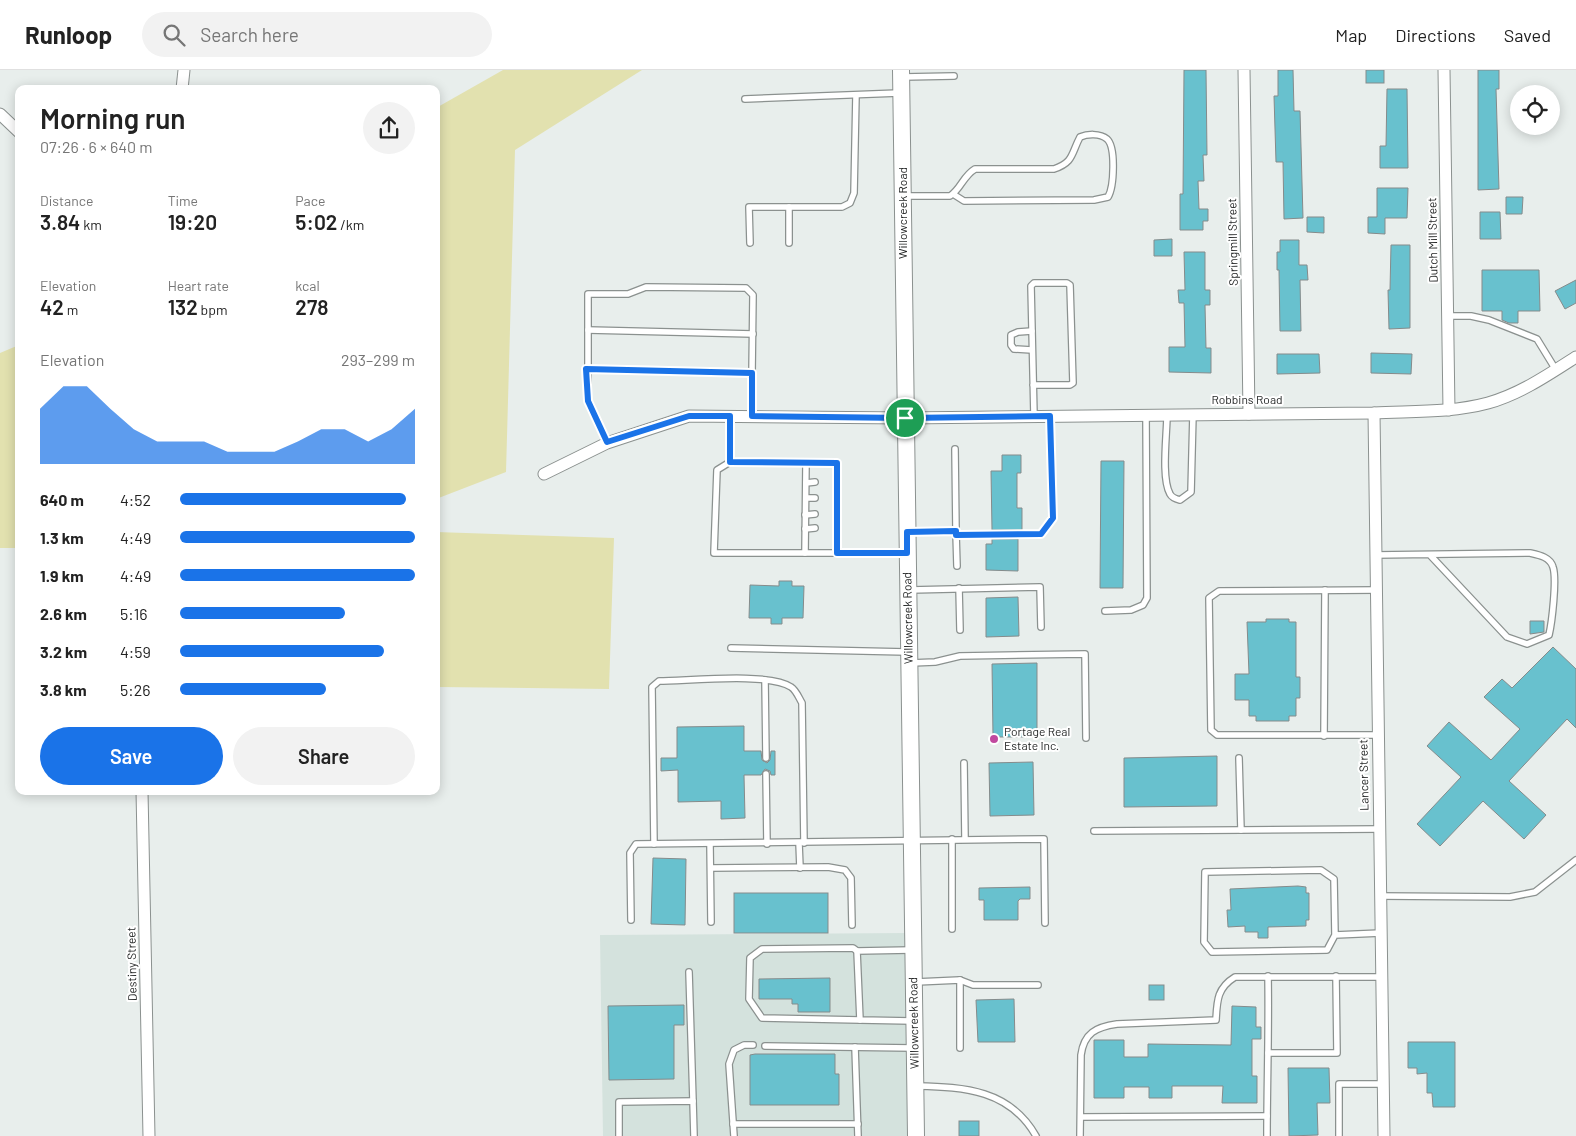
<!DOCTYPE html>
<meta charset="utf-8">
<style>
body{margin:0;font-family:Barlow,sans-serif;background:#f2f2f2;color:#222;height:100vh;display:flex;flex-direction:column;font-size:19px;white-space:nowrap}
*{box-sizing:border-box;margin:0}
p{font-size:16px;color:#767676}
.icon{flex:none;width:28px;height:28px;fill:none;stroke:currentColor;stroke-width:2;stroke-linecap:round;stroke-linejoin:round}
.map{position:relative;flex:1;overflow:hidden}
.side{position:absolute;left:15px;top:15px;width:425px;height:710px;display:flex;flex-direction:column;background:#fff;border-radius:10px;box-shadow:0 2px 12px #0003}
.side>*{flex:none}
.buttons{position:absolute;left:1510px;top:15px;display:grid;gap:10px}
.buttons a{display:grid;place-items:center;width:50px;height:50px;border-radius:50%;background:#fff;box-shadow:0 2px 12px #0003;font-size:25px}
.pin{position:absolute;display:grid;place-items:center;width:42px;height:42px;color:#fff;margin:-21px;border:2px solid #fff;border-radius:50%;box-shadow:0 1px 5px #0007}
.round{display:grid;place-items:center;flex:none;width:52px;height:52px;border-radius:26px;background:#f2f2f2}
.head{display:flex;align-items:center;justify-content:space-between;height:85px;padding:0 25px}
h1{font-size:28px;font-weight:600;line-height:38px}
.figures{display:grid;grid-template-columns:repeat(3,1fr);gap:8px;height:85px;padding:5px 25px}
.figures div{display:grid;align-content:center}
.figures b{font-size:21px;font-weight:600}
.figures small{font-size:14px;font-weight:400}
.figures p{font-size:14px}
.chart{height:140px;padding:10px 25px}
.chart p{display:flex;justify-content:space-between}
.chart svg{width:100%;height:90px;margin-top:5px;fill:#1a73e8;opacity:.7}
.cta{display:flex;gap:10px;margin-top:auto;padding:10px 25px}
.cta a{flex:1;height:58px;border-radius:30px;background:#1a73e8;color:#fff;font-size:20px;font-weight:600;line-height:58px;text-align:center}
.cta a+a{background:#f2f2f2;color:#222}
ul{padding:0 25px;list-style:none;font-size:16px}
li{display:grid;grid-template-columns:80px 60px 1fr;align-items:center;height:38px}
li i{height:12px;border-radius:6px;background:#1a73e8}
header{display:flex;align-items:center;gap:30px;box-sizing:border-box;height:70px;padding:0 25px;background:#fff;border-bottom:1px solid #e0e0e0}
header strong{font-size:24px}
nav{display:flex;gap:28px;margin-inline-start:auto;font-size:18px}
.search{width:350px;height:45px;background:#f2f2f2;display:flex;align-items:center;gap:12px;box-sizing:border-box;padding:0 18px;border-radius:28px;color:#767676;font-size:19px}
.map>svg:first-child{display:block}
.built{fill:#d4e2dd}
.green{fill:#e2e1af}
.building{fill:#68c1ce;stroke:#858b8b}
.lines{fill:none;stroke-linecap:round;stroke-linejoin:round}
.service-casing{stroke:#8b918f;stroke-width:8}
.minor-casing{stroke:#8b918f;stroke-width:13}
.secondary-casing{stroke:#8b918f;stroke-width:18}
.service{stroke:#fff;stroke-width:5.5}
.minor{stroke:#fff;stroke-width:11}
.secondary{stroke:#fff;stroke-width:16}
.route-casing{stroke:#fff;stroke-width:10}
.route{stroke:#1a73e8;stroke-width:6}
.poi-dot{fill:#c1499f;stroke:#fff;stroke-width:2}
.labels{text-anchor:middle;stroke-width:4;stroke-linejoin:round;paint-order:stroke}
.street-label{font-size:12px;fill:#252727;stroke:#fff}
.poi-label{font-size:12px;fill:#252727;stroke:#fff;text-anchor:start}
</style>
<header>
<strong>Runloop</strong>
<div class="search"><svg class="icon" aria-label="search" viewBox="0 0 24 24"><circle cx="10" cy="10" r="6"/><path d="M15 15l6 6"/></svg>Search here</div>
<nav><a>Map</a><a>Directions</a><a>Saved</a></nav>
</header>
<div class="map">
<svg width="1576" height="1066" viewBox="0 0 1576 1066">
<rect width="100%" height="100%" fill="#e8eeec"/>
<path class="built" d="M 907,863 L 912,1066 L 603,1066 L 600,865 Z"/>
<g class="green">
<path d="M 503,0 L 642,0 L 515,80 L 506,402 L 436,429 L 436,38 Z"/>
<path d="M 19,275 L 19,478 L 0,478 L 0,283 Z"/>
<path d="M 436,462 L 614,468 L 609,619 L 436,617 Z"/>
</g>
<g class="building">
<path d="M 1184,0 L 1206,0 L 1207,85 L 1203,85 L 1204,111 L 1198,111 L 1199,139 L 1208,139 L 1208,151 L 1203,151 L 1203,160 L 1180,160 L 1180,124 L 1183,124 Z"/>
<path d="M 1278,0 L 1293,0 L 1294,41 L 1300,41 L 1303,148 L 1284,149 L 1283,92 L 1276,92 L 1274,26 L 1278,26 Z"/>
<rect x="1366" y="0" width="18" height="13"/>
<path d="M 1478,0 L 1499,0 L 1499,19 L 1496,19 L 1499,119 L 1478,120 Z"/>
<path d="M 1387,19 L 1407,19 L 1408,98 L 1380,98 L 1380,76 L 1386,76 Z"/>
<path d="M 1377,118 L 1408,118 L 1407,148 L 1385,148 L 1385,164 L 1368,163 L 1368,147 L 1377,147 Z"/>
<path d="M 1506,127 L 1523,127 L 1522,144 L 1506,144 Z"/>
<path d="M 1480,142 L 1500,142 L 1501,169 L 1480,169 Z"/>
<path d="M 1307,147 L 1324,147 L 1324,163 L 1307,162 Z"/>
<path d="M 1172,169 L 1172,186 L 1154,186 L 1154,170 Z"/>
<path d="M 1280,170 L 1299,170 L 1299,195 L 1307,195 L 1308,210 L 1300,210 L 1301,261 L 1280,261 L 1279,200 L 1277,200 L 1277,182 L 1280,182 Z"/>
<path d="M 1391,175 L 1410,175 L 1410,258 L 1389,259 L 1388,220 L 1390,220 Z"/>
<path d="M 1184,182 L 1205,182 L 1205,220 L 1210,220 L 1210,235 L 1205,235 L 1206,278 L 1211,278 L 1211,303 L 1169,302 L 1169,277 L 1185,277 L 1184,233 L 1179,233 L 1178,220 L 1185,220 Z"/>
<path d="M 1482,200 L 1539,200 L 1540,241 L 1518,241 L 1518,253 L 1509,253 L 1502,250 L 1502,241 L 1482,241 Z"/>
<path d="M 1576,210 L 1576,233 L 1565,239 L 1555,221 Z"/>
<path d="M 1371,283 L 1412,284 L 1411,304 L 1371,303 Z"/>
<path d="M 1277,284 L 1319,284 L 1320,303 L 1277,304 Z"/>
<path d="M 1002,385 L 1021,385 L 1021,403 L 1017,403 L 1017,438 L 1022,438 L 1022,460 L 992,460 L 991,401 L 1002,401 Z"/>
<path d="M 1101,391 L 1124,391 L 1123,518 L 1100,518 Z"/>
<path d="M 992,469 L 1018,469 L 1018,501 L 986,500 L 986,474 L 992,474 Z"/>
<path d="M 779,511 L 792,511 L 792,516 L 804,516 L 803,548 L 782,548 L 782,554 L 771,554 L 771,548 L 749,548 L 750,515 L 779,516 Z"/>
<path d="M 1018,527 L 1019,566 L 986,567 L 986,528 Z"/>
<path d="M 1266,549 L 1289,549 L 1289,552 L 1296,552 L 1296,607 L 1300,607 L 1300,628 L 1296,628 L 1296,646 L 1289,646 L 1289,651 L 1256,651 L 1256,646 L 1249,646 L 1249,630 L 1235,630 L 1235,604 L 1249,604 L 1247,552 L 1266,552 Z"/>
<path d="M 1530,551 L 1544,551 L 1544,562 L 1530,564 Z"/>
<path d="M 1553,577 L 1576,599 L 1576,658 L 1567,649 L 1509,711 L 1546,745 L 1524,769 L 1483,731 L 1440,776 L 1417,754 L 1461,707 L 1427,676 L 1449,652 L 1491,690 L 1520,659 L 1484,627 L 1502,609 L 1512,618 Z"/>
<path d="M 1037,593 L 1037,667 L 993,667 L 992,594 Z"/>
<path d="M 744,656 L 744,681 L 761,681 L 762,690 L 767,693 L 770,690 L 771,681 L 775,681 L 775,705 L 771,705 L 770,701 L 765,699 L 761,705 L 744,705 L 745,748 L 721,749 L 721,731 L 678,732 L 678,700 L 661,701 L 661,688 L 677,688 L 677,657 Z"/>
<path d="M 1217,686 L 1217,736 L 1124,737 L 1124,688 Z"/>
<path d="M 1033,692 L 1034,745 L 990,746 L 989,693 Z"/>
<path d="M 653,788 L 686,789 L 685,855 L 651,854 Z"/>
<path d="M 1298,816 L 1306,817 L 1306,823 L 1309,823 L 1309,850 L 1306,850 L 1306,856 L 1268,857 L 1268,868 L 1258,868 L 1258,862 L 1245,862 L 1245,856 L 1228,857 L 1227,840 L 1231,840 L 1230,819 Z"/>
<path d="M 1030,817 L 1030,829 L 1020,829 L 1018,831 L 1018,850 L 984,850 L 984,830 L 979,830 L 979,818 Z"/>
<rect x="734" y="823" width="94" height="40"/>
<path d="M 830,908 L 830,942 L 798,942 L 798,934 L 792,934 L 792,929 L 759,929 L 759,909 Z"/>
<rect x="1149" y="915" width="15" height="15"/>
<path d="M 1014,929 L 1015,972 L 978,972 L 976,930 Z"/>
<path d="M 684,935 L 684,955 L 674,955 L 674,1009 L 609,1010 L 608,936 Z"/>
<path d="M 1232,936 L 1256,937 L 1256,957 L 1261,957 L 1261,969 L 1252,969 L 1252,1006 L 1257,1006 L 1257,1033 L 1222,1033 L 1223,1016 L 1172,1016 L 1172,1028 L 1149,1028 L 1149,1017 L 1124,1017 L 1124,1028 L 1094,1028 L 1094,970 L 1124,970 L 1124,987 L 1148,987 L 1148,974 L 1231,975 Z"/>
<path d="M 1408,972 L 1455,972 L 1455,1037 L 1433,1037 L 1432,1023 L 1427,1023 L 1427,1003 L 1417,1004 L 1417,998 L 1408,998 Z"/>
<path d="M 755,984 L 835,984 L 835,1004 L 839,1004 L 839,1035 L 750,1035 L 750,985 Z"/>
<path d="M 1288,998 L 1329,998 L 1330,1033 L 1317,1033 L 1318,1065 L 1289,1066 Z"/>
<rect x="959" y="1051" width="20" height="15"/>
</g>
<g class="lines">
<defs>
<g id="service">
<path d="M 903,7 L 954,6"/>
<path d="M 745,29 L 899,23"/>
<path d="M 905,126 L 950,126 C 961,119 963,106 975,99 L 1054,99 C 1074,92 1071,84 1080,67 C 1087,64 1100,63 1107,69 C 1116,77 1114,117 1108,127 L 1094,130 L 964,131 L 953,124"/>
<path d="M 789,137 L 789,173"/>
<path d="M 750,173 L 749,137 L 842,137 L 850,133 L 854,123 L 856,25"/>
<path d="M 1448,246 L 1471,246 L 1489,250 L 1537,269 L 1556,300"/>
<path d="M 588,260 L 753,264"/>
<path d="M 1032,261 L 1018,262 L 1011,265 L 1011,275 L 1014,279 L 1032,280"/>
<path d="M 586,299 L 752,303 L 753,225 L 746,218 L 646,217 L 628,224 L 588,224 L 588,331 L 607,373"/>
<path d="M 752,303 L 752,346"/>
<path d="M 1033,315 L 1070,315 L 1073,313 L 1070,215 L 1067,213 L 1034,213 L 1031,216 L 1034,346"/>
<path d="M 1167,345 C 1167,364 1161,408 1170,424 C 1172,428 1176,429 1180,430 L 1191,422 L 1193,344"/>
<path d="M 730,346 L 730,392 L 837,393 L 837,483 L 906,483"/>
<path d="M 730,392 L 717,400 L 714,483 L 837,483"/>
<path d="M 806,413 L 815,412"/>
<path d="M 806,428 L 815,428"/>
<path d="M 805,445 L 815,444"/>
<path d="M 805,459 L 815,458"/>
<path d="M 909,462 L 956,461 L 955,379"/>
<path d="M 956,463 L 957,496"/>
<path d="M 956,465 L 1041,464 L 1053,448 L 1050,346"/>
<path d="M 805,483 L 806,393"/>
<path d="M 1375,485 L 1530,483 C 1539,485 1550,487 1553,497 C 1557,509 1552,552 1549,565 L 1527,574 L 1507,567 L 1430,485"/>
<path d="M 959,518 L 960,560"/>
<path d="M 910,520 L 1040,517 L 1041,557"/>
<path d="M 1376,520 L 1219,521 L 1209,528 L 1211,660 L 1217,665 L 1377,665"/>
<path d="M 1105,541 L 1131,540 L 1143,535 L 1147,528 L 1146,345"/>
<path d="M 731,578 L 907,582"/>
<path d="M 911,593 L 935,592 L 960,586 L 1085,584 L 1086,668"/>
<path d="M 765,610 L 766,688"/>
<path d="M 1324,666 L 1325,520"/>
<path d="M 1239,688 L 1241,760 L 1379,759"/>
<path d="M 964,693 L 965,769"/>
<path d="M 766,704 L 767,774"/>
<path d="M 1094,761 L 1241,760"/>
<path d="M 799,773 L 800,798"/>
<path d="M 654,774 L 652,617 L 659,611 C 688,611 769,602 791,617 C 796,620 799,628 802,633 L 804,773"/>
<path d="M 710,774 L 711,852"/>
<path d="M 711,798 L 828,797 L 845,800 L 851,808 L 852,855"/>
<path d="M 1380,826 L 1510,827 L 1535,822 L 1576,790"/>
<path d="M 631,850 L 630,783 L 636,774 L 1044,769 L 1045,853"/>
<path d="M 952,859 L 952,769"/>
<path d="M 1335,865 L 1327,880 L 1212,882 L 1204,872 L 1205,802 L 1321,800 L 1334,809 L 1335,865 L 1381,863"/>
<path d="M 911,880 L 857,881 L 860,950 L 912,951"/>
<path d="M 857,881 L 853,878 L 762,879 L 750,888 L 749,929 L 762,948 L 860,950"/>
<path d="M 689,902 L 693,1031"/>
<path d="M 960,910 L 960,978"/>
<path d="M 916,912 L 960,910 L 973,915 L 1038,915"/>
<path d="M 765,976 L 913,978"/>
<path d="M 855,977 L 858,1066"/>
<path d="M 1268,983 L 1337,983 L 1336,906"/>
<path d="M 917,1016 C 965,1017 1010,1020 1036,1066"/>
<path d="M 1081,1047 L 1267,1046"/>
<path d="M 733,1054 L 858,1054"/>
<path d="M 619,1066 L 619,1032 L 693,1031 L 694,1066"/>
<path d="M 734,1066 L 729,994 L 734,980 L 744,975 L 753,975"/>
<path d="M 1080,1066 L 1081,985 C 1084,963 1096,957 1117,954 L 1216,950 C 1217,931 1217,918 1235,907 L 1381,907"/>
<path d="M 1267,1066 C 1267,1012 1269,960 1268,906"/>
<path d="M 1339,1066 L 1339,1014 L 1383,1014"/>
</g>
<g id="minor">
<path d="M 1244,0 L 1249,344"/>
<path d="M 1444,0 L 1449,340"/>
<path d="M 182,19 L 184,0"/>
<path d="M 0,44 L 19,62"/>
<path d="M 1374,343 L 1384,1066"/>
<path d="M 544,404 L 607,373 L 689,346 L 905,348 L 1374,343 C 1411,341 1451,343 1488,333 C 1520,324 1548,305 1576,287"/>
<path d="M 142,721 L 149,1066"/>
</g>
<path id="secondary" d="M 901,0 L 916,1066"/>
</defs>
<use href="#service" class="service-casing"/>
<use href="#minor" class="minor-casing"/>
<use href="#secondary" class="secondary-casing"/>
<use href="#service" class="service"/>
<use href="#minor" class="minor"/>
<use href="#secondary" class="secondary"/>
</g>
<g class="lines">
<defs>
<path id="route" d="M 586,299 L 752,303 L 752,346 L 905,348 L 1050,346 L 1053,448 L 1041,464 L 956,465 L 956,461 L 907,462 L 907,483 L 837,483 L 837,393 L 730,392 L 730,346 L 689,346 L 607,372 L 588,331 Z"/>
</defs>
<use href="#route" class="route-casing"/>
<use href="#route" class="route"/>
</g>
<circle class="poi-dot" cx="994" cy="669" r="5"/>
<g class="labels">
<g class="street-label">
<text transform="translate(903 143) rotate(-90)" y="4">Willowcreek Road</text>
<text transform="translate(1433 170) rotate(-91)" y="4">Dutch Mill Street</text>
<text transform="translate(1233 172) rotate(-91)" y="4">Springmill Street</text>
<text x="1247" y="334">Robbins Road</text>
<text transform="translate(908 548) rotate(-91)" y="4">Willowcreek Road</text>
<text transform="translate(1364 705) rotate(-91)" y="4">Lancer Street</text>
<text transform="translate(132 894) rotate(-91)" y="4">Destiny Street</text>
<text transform="translate(914 953) rotate(-91)" y="4">Willowcreek Road</text>
</g>
<g class="poi-label">
<text x="1004" y="666">Portage Real<tspan x="1004" dy="14">Estate Inc.</tspan></text>
</g>
</g>
</svg>
<div class="buttons">
<a><svg class="icon" aria-label="locate" viewBox="0 0 24 24"><circle cx="12" cy="12" r="6"/><path d="M12 2v4M12 18v4M2 12h4M18 12h4"/></svg></a>
</div>
<div class="pin" style="left:905px;top:348px;background:#1e9e55"><svg class="icon" aria-label="arrive" viewBox="0 0 24 24"><path d="M6 21V4h12l-3 4 3 4H6"/></svg></div>
<section class="side">
<div class="head"><div><h1>Morning run</h1><p>07:26 · 6 × 640 m</p></div><a class="round"><svg class="icon" aria-label="share" viewBox="0 0 24 24"><path d="M12 15V3M7 8l5-5 5 5M5 13v7h14v-7"/></svg></a></div>
<div class="figures">
<div><p>Distance</p><b>3.84<small> km</small></b></div>
<div><p>Time</p><b>19:20</b></div>
<div><p>Pace</p><b>5:02<small> /km</small></b></div>
</div>
<div class="figures">
<div><p>Elevation</p><b>42<small> m</small></b></div>
<div><p>Heart rate</p><b>132<small> bpm</small></b></div>
<div><p>kcal</p><b>278</b></div>
</div>
<div class="chart"><p><span>Elevation</span>293–299 m</p>
<svg viewBox="0 0 160 44" preserveAspectRatio="none"><path d="M0 44V17L10 6L20 6L30 17L40 27L50 33L60 33L70 33L80 38L90 38L100 38L110 33L120 27L130 27L140 33L150 27L160 17V44z"/></svg>
</div>
<ul>
<li><b>640 m</b>4:52<i style="width:96%"></i></li>
<li><b>1.3 km</b>4:49<i style="width:100%"></i></li>
<li><b>1.9 km</b>4:49<i style="width:100%"></i></li>
<li><b>2.6 km</b>5:16<i style="width:70%"></i></li>
<li><b>3.2 km</b>4:59<i style="width:87%"></i></li>
<li><b>3.8 km</b>5:26<i style="width:62%"></i></li>
</ul>
<div class="cta"><a>Save</a><a>Share</a></div>
</section>
</div>
